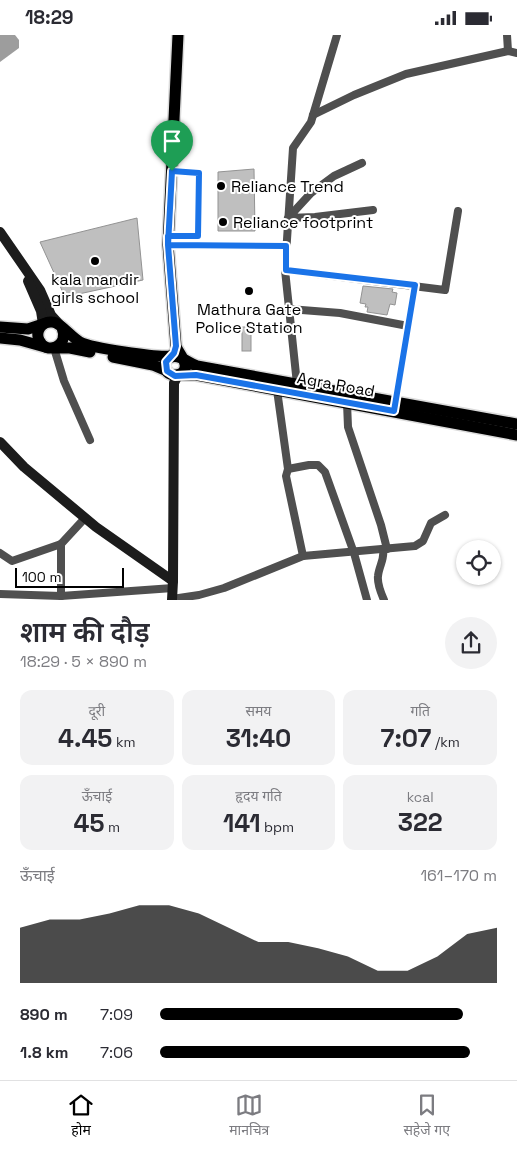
<!DOCTYPE html>
<html lang="hi">
<meta charset="utf-8">
<style>
body{margin:0;font-family:"Space Grotesk","Noto Sans Devanagari",sans-serif;background:#f2f2f3;color:#2b2b33;height:100vh;display:flex;flex-direction:column;font-size:19px;white-space:nowrap}
*{box-sizing:border-box;margin:0}
p{font-size:16px;color:#7c7c81}
.icon{flex:none;width:28px;height:28px;fill:none;stroke:currentColor;stroke-width:2;stroke-linecap:round;stroke-linejoin:round}
.map{position:relative;height:565px;overflow:hidden}
.panel{display:flex;flex-direction:column;background:#fff;flex:1}
.panel>*{flex:none}
.buttons{position:absolute;left:456px;top:505px;display:grid;gap:10px}
.buttons a{display:grid;place-items:center;width:45px;height:45px;border-radius:50%;background:#fff;box-shadow:0 1px 4px #0004;font-size:25px}
.scale{position:absolute;left:15px;bottom:12px;width:109px;box-sizing:border-box;padding-left:5px;border:2px solid #000;border-top:0;font-size:14px;line-height:18px;white-space:nowrap;color:#000;-webkit-text-stroke:4px #fff;paint-order:stroke}
.pin{position:absolute;display:grid;place-items:center;width:42px;height:42px;color:#fff;margin:-51px -21px;border-radius:50% 50% 50% 0;rotate:-45deg;box-shadow:0 0 5px #0007}
.pin .icon{rotate:45deg}
.round{display:grid;place-items:center;flex:none;width:52px;height:52px;border-radius:26px;background:#f2f2f3}
.head{display:flex;align-items:center;justify-content:space-between;height:85px;padding:0 20px}
h1{font-size:28px;font-weight:600;line-height:38px}
.figures{display:grid;grid-template-columns:repeat(3,1fr);gap:8px;height:85px;padding:5px 20px}
.figures div{display:grid;align-content:center;border-radius:12px;background:#f2f2f3;text-align:center}
.figures b{font-size:25px;font-weight:600}
.figures small{font-size:14px;font-weight:400}
.figures p{font-size:14px}
.chart{height:140px;padding:10px 20px}
.chart p{display:flex;justify-content:space-between}
.chart svg{width:100%;height:90px;margin-top:5px;fill:#000;opacity:.7}
ul{padding:0 20px;list-style:none;font-size:16px}
li{display:grid;grid-template-columns:80px 60px 1fr;align-items:center;height:38px}
li i{height:12px;border-radius:6px;background:#000}
.status{display:flex;justify-content:space-between;align-items:center;height:35px;padding:0 25px;background:#fff;direction:ltr}
.status svg{height:14px;fill:currentColor}
.dock{display:flex;justify-content:space-around;align-items:center;height:70px;border-top:1px solid #e1e1e2;background:#fff;font-size:14px;color:#7c7c81}
.dock a{display:grid;justify-items:center;gap:2px}
.dock .on{color:#000}
.map>svg:first-child{display:block}
.water{fill:#9d9d9d}
.building{fill:#bfbfbf;stroke:#939393}
.lines{fill:none;stroke-linecap:round;stroke-linejoin:round}
.primary-casing{stroke:#dbdbdb;stroke-width:14}
.minor{stroke:#4f4f4f;stroke-width:8}
.secondary{stroke:#1c1c1c;stroke-width:10}
.primary{stroke:#000;stroke-width:11}
.route-casing{stroke:#fff;stroke-width:10}
.route{stroke:#1a73e8;stroke-width:6}
.poi-dot{fill:#000;stroke:#fff;stroke-width:2}
.labels{text-anchor:middle;stroke-width:4;stroke-linejoin:round;paint-order:stroke}
.poi-label{font-size:16px;fill:#000;stroke:#fff;text-anchor:start}
.street-label{font-size:16px;fill:#000;stroke:#fff}
</style>
<div class="status"><b>18:29</b><svg viewBox="0 0 49 12"><path d="M0 12V9h3v3zM5 12V6h3v6zM10 12V3h3v9zM15 12V0h3v12zM26 1h20v11H26zM47 4h2v5h-2z"/></svg></div>
<div class="map">
<svg width="517" height="565" viewBox="0 0 517 565">
<rect width="100%" height="100%" fill="#fff"/>
<path class="water" d="M 0,0 L 15,0 L 19,5 L 19,13 L 0,27 Z"/>
<g class="building">
<path d="M 254,134 L 255,196 L 218,196 L 218,137 Z"/>
<path d="M 137,183 L 143,245 L 65,262 L 40,207 Z"/>
<path d="M 363,251 L 393,254 L 392,257 L 397,258 L 395,270 L 390,269 L 387,280 L 367,277 L 368,272 L 365,272 L 366,269 L 360,268 Z"/>
<rect x="242" y="292" width="9" height="24"/>
</g>
<g class="lines">
<defs>
<g id="primary">
<path d="M 178,0 L 168,210 L 176,311 C 178,317 184,323 185,329 C 188,345 157,344 167,324 C 178,317 186,327 197,331 L 517,389"/>
<path d="M 0,292 L 28,294 L 43,289"/>
<path d="M 62,293 C 70,311 46,321 39,305 C 35,296 42,286 52,287 C 60,287 71,302 80,307 C 91,313 157,323 171,321 L 173,319"/>
<path d="M 0,303 L 20,305 L 45,312"/>
<path d="M 54,313 L 70,313 L 90,317"/>
<path d="M 113,322 L 153,330 L 167,336"/>
<path d="M 178,340 L 196,340 L 517,400"/>
</g>
</defs>
<use href="#primary" class="primary-casing"/>
<g class="minor">
<path d="M 337,0 L 311,87 L 293,113 L 285,235 L 445,255 L 458,176"/>
<path d="M 507,0 L 508,16"/>
<path d="M 313,80 L 354,60 L 406,39 L 508,16 L 517,18"/>
<path d="M 362,128 L 334,141 L 311,158 L 288,183 L 315,182 L 373,175"/>
<path d="M 168,201 L 198,201 L 199,138 L 172,136"/>
<path d="M 168,210 L 286,211"/>
<path d="M 285,235 L 297,349"/>
<path d="M 289,274 L 340,278 L 408,291"/>
<path d="M 54,313 L 64,346 L 90,405"/>
<path d="M 277,355 L 288,434 L 286,441 L 303,521 L 415,511 L 423,506 L 431,488 L 445,480"/>
<path d="M 347,368 L 348,392 L 381,490 L 387,514"/>
<path d="M 395,369 L 415,251"/>
<path d="M 288,434 L 309,430 L 318,430 L 325,437 L 354,518 L 367,565"/>
<path d="M 61,509 L 61,561"/>
<path d="M 383,514 C 385,524 379,531 378,541 C 377,549 381,558 384,565"/>
<path d="M 0,518 L 12,526 L 61,509 L 85,483"/>
<path d="M 0,559 L 61,561 L 173,553"/>
<path d="M 172,564 L 199,560 L 224,553 L 303,521"/>
</g>
<g class="secondary">
<path d="M 0,197 L 40,255 L 51,280 L 60,290"/>
<path d="M 28,246 L 41,276 L 43,289"/>
<path d="M 0,407 L 24,432 L 96,492 L 173,546"/>
<path d="M 172,565 L 173,546 L 174,348 L 178,340"/>
</g>
<use href="#primary" class="primary"/>
</g>
<g class="lines">
<defs>
<path id="route" d="M 172,136 L 168,210 L 176,311 L 174,318 L 166,327 L 167,336 L 175,341 L 196,340 L 394,376 L 415,250 L 286,235 L 286,211 L 168,210 L 168,201 L 198,201 L 199,138 L 172,136"/>
</defs>
<use href="#route" class="route-casing"/>
<use href="#route" class="route"/>
</g>
<g class="poi-dot">
<circle cx="221" cy="151" r="5"/>
<circle cx="223" cy="187" r="5"/>
<circle cx="95" cy="226" r="5"/>
<circle cx="249" cy="256" r="5"/>
</g>
<g class="labels">
<g class="poi-label">
<text x="231" y="157">Reliance Trend</text>
<text x="233" y="193">Reliance footprint</text>
<text x="95" y="250" text-anchor="middle">kala mandir<tspan x="95" dy="18">girls school</tspan></text>
<text x="249" y="280" text-anchor="middle">Mathura Gate<tspan x="249" dy="18">Police Station</tspan></text>
</g>
<g class="street-label">
<text transform="translate(336 349) rotate(10)" y="6">Agra Road</text>
</g>
</g>
</svg>
<div class="buttons">
<a><svg class="icon" aria-label="locate" viewBox="0 0 24 24"><circle cx="12" cy="12" r="6"/><path d="M12 2v4M12 18v4M2 12h4M18 12h4"/></svg></a>
</div>
<div class="scale">100 m</div>
<div class="pin" style="left:172px;top:136px;background:#1e9e55"><svg class="icon" aria-label="arrive" viewBox="0 0 24 24"><path d="M6 21V4h12l-3 4 3 4H6"/></svg></div>
</div>
<section class="panel">
<div class="head"><div><h1>शाम की दौड़</h1><p>18:29 · 5 × 890 m</p></div><a class="round"><svg class="icon" aria-label="share" viewBox="0 0 24 24"><path d="M12 15V3M7 8l5-5 5 5M5 13v7h14v-7"/></svg></a></div>
<div class="figures">
<div><p>दूरी</p><b>4.45<small> km</small></b></div>
<div><p>समय</p><b>31:40</b></div>
<div><p>गति</p><b>7:07<small> /km</small></b></div>
</div>
<div class="figures">
<div><p>ऊँचाई</p><b>45<small> m</small></b></div>
<div><p>हृदय गति</p><b>141<small> bpm</small></b></div>
<div><p>kcal</p><b>322</b></div>
</div>
<div class="chart"><p><span>ऊँचाई</span>161–170 m</p>
<svg viewBox="0 0 160 44" preserveAspectRatio="none"><path d="M0 44V17L10 13L20 13L30 10L40 6L50 6L60 10L70 17L80 24L90 24L100 27L110 31L120 38L130 38L140 31L150 20L160 17V44z"/></svg>
</div>
<ul>
<li><b>890 m</b>7:09<i style="width:90%"></i></li>
<li><b>1.8 km</b>7:06<i style="width:92%"></i></li>
</ul>
</section>
<nav class="dock">
<a class="on"><svg class="icon" aria-label="home" viewBox="0 0 24 24"><path d="M3 11l9-7 9 7M6 9v11h12V9"/></svg>होम</a>
<a><svg class="icon" aria-label="map" viewBox="0 0 24 24"><path d="M3 6l6-2 6 2 6-2v14l-6 2-6-2-6 2zM9 4v14M15 6v14"/></svg>मानचित्र</a>
<a><svg class="icon" aria-label="saved" viewBox="0 0 24 24"><path d="M7 4h10v16l-5-4-5 4z"/></svg>सहेजे गए</a>
</nav>
